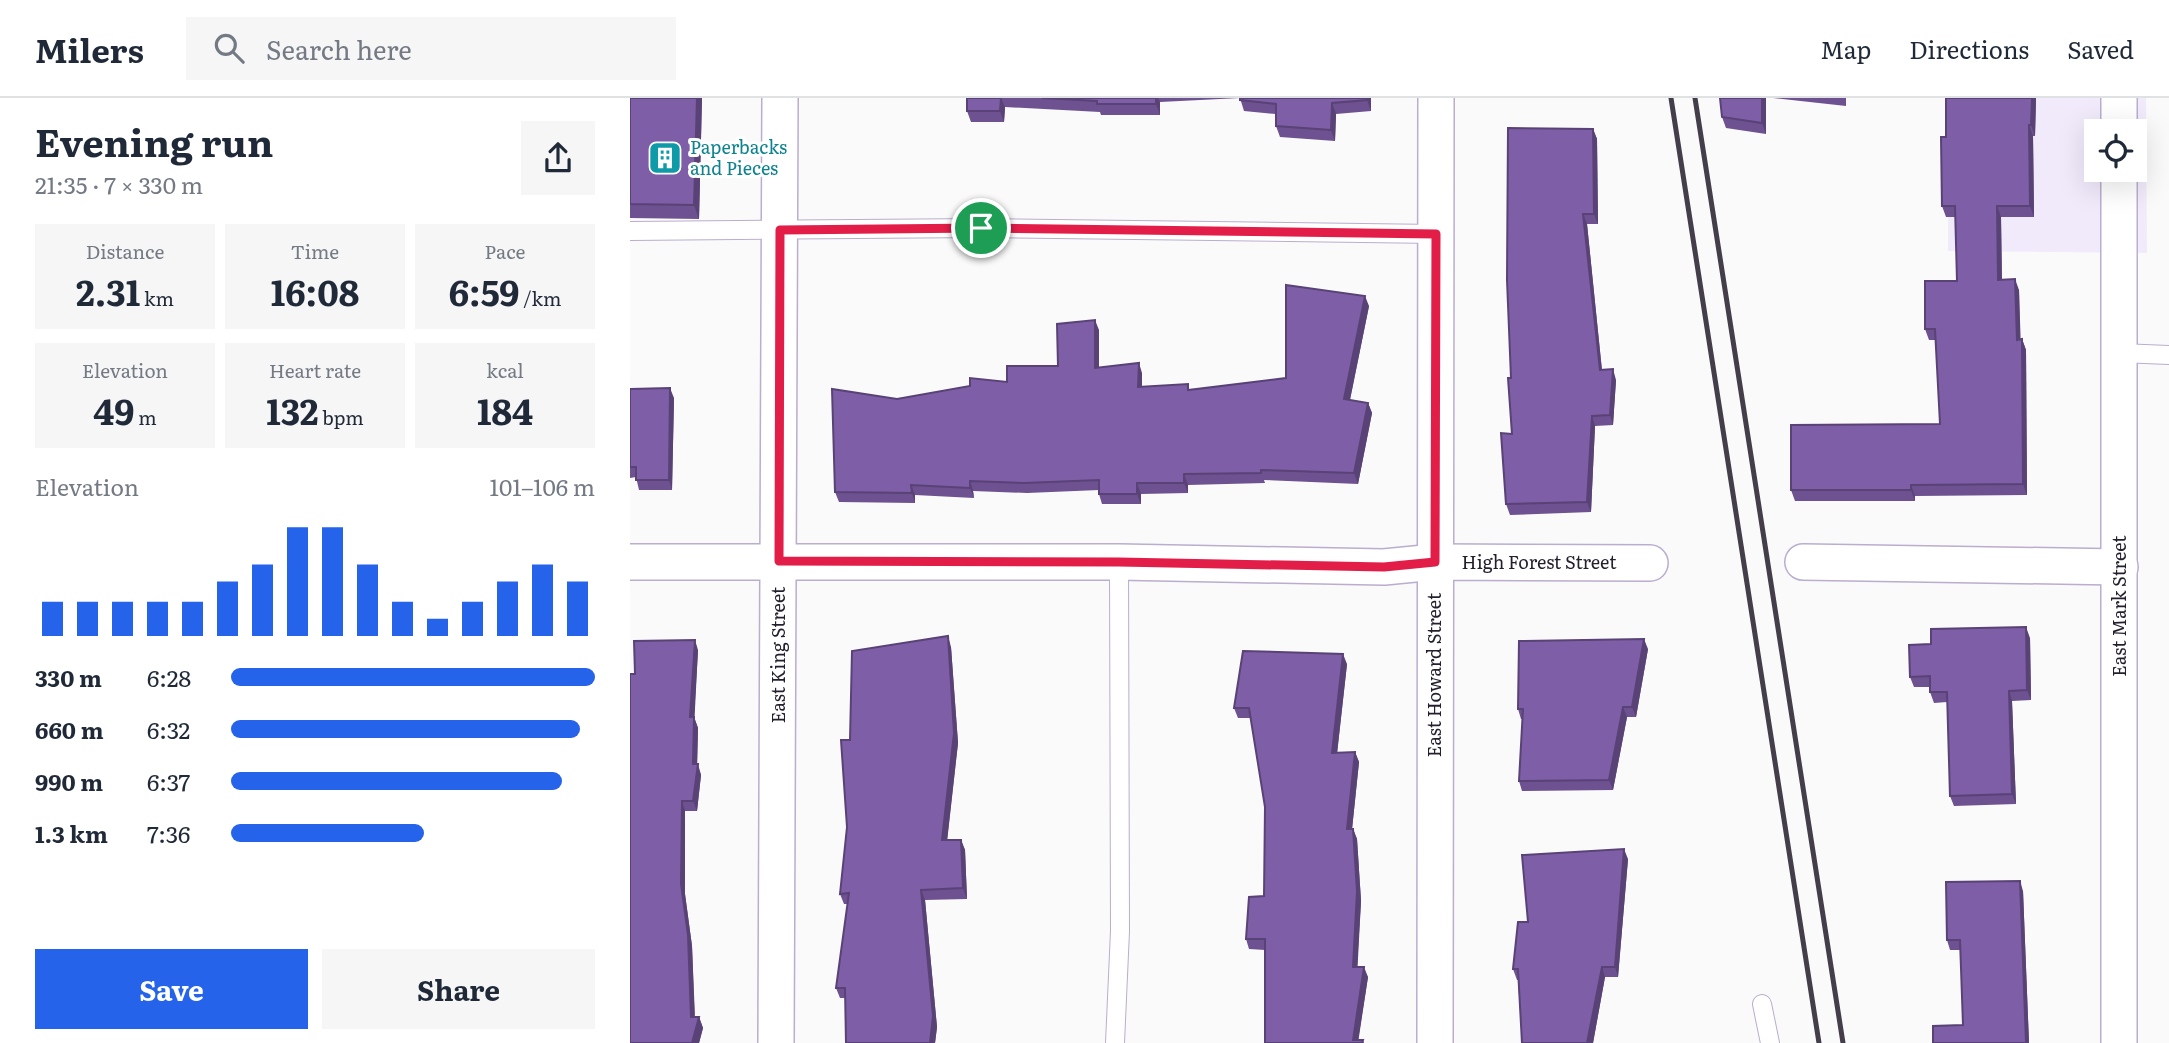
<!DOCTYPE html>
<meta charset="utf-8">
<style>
body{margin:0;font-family:Literata,serif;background:#f6f6f7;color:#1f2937;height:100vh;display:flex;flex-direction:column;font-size:26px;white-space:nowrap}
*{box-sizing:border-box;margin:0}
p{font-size:23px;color:#747a83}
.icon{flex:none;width:38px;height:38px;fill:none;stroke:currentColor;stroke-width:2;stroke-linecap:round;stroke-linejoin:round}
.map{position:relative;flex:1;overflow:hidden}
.sheet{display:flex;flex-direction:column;background:#fff;width:630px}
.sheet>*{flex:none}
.controls{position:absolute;left:1454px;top:21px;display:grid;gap:14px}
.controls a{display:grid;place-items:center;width:63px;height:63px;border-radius:0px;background:#fff;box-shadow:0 7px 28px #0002;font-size:35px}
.pin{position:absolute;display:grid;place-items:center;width:60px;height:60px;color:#fff;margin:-30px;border:4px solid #fff;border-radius:50%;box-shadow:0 2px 7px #0007}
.round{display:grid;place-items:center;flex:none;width:74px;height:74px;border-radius:0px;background:#f6f6f7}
.summary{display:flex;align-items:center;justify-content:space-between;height:119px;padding:0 35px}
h1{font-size:38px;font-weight:700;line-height:52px}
.figures{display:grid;grid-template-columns:repeat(3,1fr);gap:10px;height:119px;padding:7px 35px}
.figures div{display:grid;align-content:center;border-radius:0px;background:#f6f6f7;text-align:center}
.figures b{font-size:35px;font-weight:700}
.figures small{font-size:19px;font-weight:400}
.figures p{font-size:19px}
.chart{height:196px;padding:14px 35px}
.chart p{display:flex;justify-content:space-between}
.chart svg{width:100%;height:126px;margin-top:7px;stroke:#2563eb;stroke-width:6}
.primary-button{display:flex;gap:14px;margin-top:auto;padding:14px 35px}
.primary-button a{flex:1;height:80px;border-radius:0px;background:#2563eb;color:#fff;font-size:28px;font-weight:700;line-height:80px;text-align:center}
.primary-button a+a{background:#f6f6f7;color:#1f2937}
ul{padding:0 35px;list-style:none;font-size:23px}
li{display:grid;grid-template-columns:112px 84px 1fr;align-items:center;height:52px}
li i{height:18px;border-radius:9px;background:#2563eb}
header{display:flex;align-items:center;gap:42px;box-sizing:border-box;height:98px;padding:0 35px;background:#fff;border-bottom:2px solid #e0e1e3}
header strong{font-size:33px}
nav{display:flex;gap:38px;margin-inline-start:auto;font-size:24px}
.search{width:490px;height:63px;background:#f6f6f7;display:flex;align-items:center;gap:18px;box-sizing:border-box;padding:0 24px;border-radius:0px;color:#747a83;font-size:26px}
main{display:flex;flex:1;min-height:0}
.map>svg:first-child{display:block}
.built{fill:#f1eafb;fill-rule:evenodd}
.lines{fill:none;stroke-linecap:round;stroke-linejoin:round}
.lane-casing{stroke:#baadce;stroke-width:20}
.street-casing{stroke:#baadce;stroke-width:38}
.lane{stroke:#fff;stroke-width:18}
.street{stroke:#fff;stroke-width:35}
.rail{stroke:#433e49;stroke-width:5}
.wall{fill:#6d5190}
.shaded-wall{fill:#594276}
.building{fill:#7f5ea8;stroke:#594276;stroke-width:2}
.route-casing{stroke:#fff;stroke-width:14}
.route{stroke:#e11d48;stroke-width:9}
.labels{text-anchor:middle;stroke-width:6;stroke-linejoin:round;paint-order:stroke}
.culture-label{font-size:18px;fill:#0d838f;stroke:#fff;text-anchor:start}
.street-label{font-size:18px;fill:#241f2c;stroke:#fff}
</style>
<header>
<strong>Milers</strong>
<div class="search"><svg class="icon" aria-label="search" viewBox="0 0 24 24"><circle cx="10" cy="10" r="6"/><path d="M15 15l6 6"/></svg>Search here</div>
<nav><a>Map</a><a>Directions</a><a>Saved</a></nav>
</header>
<main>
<section class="sheet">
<div class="summary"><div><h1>Evening run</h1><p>21:35 · 7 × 330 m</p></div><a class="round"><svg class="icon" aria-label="share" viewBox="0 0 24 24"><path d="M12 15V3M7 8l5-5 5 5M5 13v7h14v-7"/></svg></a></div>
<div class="figures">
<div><p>Distance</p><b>2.31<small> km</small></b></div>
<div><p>Time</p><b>16:08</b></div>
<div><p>Pace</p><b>6:59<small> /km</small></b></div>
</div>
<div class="figures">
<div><p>Elevation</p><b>49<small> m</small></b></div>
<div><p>Heart rate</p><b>132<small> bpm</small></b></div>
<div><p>kcal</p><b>184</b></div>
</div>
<div class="chart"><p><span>Elevation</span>101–106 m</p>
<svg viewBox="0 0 160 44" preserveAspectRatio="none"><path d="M5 44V32M15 44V32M25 44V32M35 44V32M45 44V32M55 44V25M65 44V19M75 44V6M85 44V6M95 44V19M105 44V32M115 44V38M125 44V32M135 44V25M145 44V19M155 44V25"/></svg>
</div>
<ul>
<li><b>330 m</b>6:28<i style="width:100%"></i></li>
<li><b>660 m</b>6:32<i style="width:96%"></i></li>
<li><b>990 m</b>6:37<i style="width:91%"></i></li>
<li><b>1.3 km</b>7:36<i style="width:53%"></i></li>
</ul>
<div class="primary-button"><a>Save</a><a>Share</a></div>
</section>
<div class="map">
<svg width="1539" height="945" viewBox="0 0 1539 945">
<rect width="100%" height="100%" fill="#fafafa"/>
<path class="built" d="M 1319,0 L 1516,0 L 1517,155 L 1318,153 ZM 1466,33 L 1505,33 L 1505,72 L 1466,72 Z"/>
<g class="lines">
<defs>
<g id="lane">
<path d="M 0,133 L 351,130 L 806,136"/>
<path d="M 1490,255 L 1539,257"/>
<path d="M 1132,906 L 1140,945"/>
<path d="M 485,945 L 490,833 L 489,464"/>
</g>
<g id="street">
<path d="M 1489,0 L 1489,33"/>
<path d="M 0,464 L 489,464 L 754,469 L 805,464 L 1020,465"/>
<path d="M 1173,464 L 1490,469"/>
<path d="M 146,945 L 150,0"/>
<path d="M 805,945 L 806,0"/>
<path d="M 1489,945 L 1489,72"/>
</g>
</defs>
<use href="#lane" class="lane-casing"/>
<use href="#street" class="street-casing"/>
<use href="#lane" class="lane"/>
<use href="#street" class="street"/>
<g class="rail">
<path d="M 1041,0 L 1189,945"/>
<path d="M 1065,0 L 1213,945"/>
</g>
</g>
<g class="wall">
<path d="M 0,0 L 72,0 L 69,121 L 0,120 Z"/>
<path d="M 337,0 L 741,0 L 741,13 L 706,16 L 705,43 L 650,39 L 646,28 L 646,16 L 614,13 L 610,0 L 530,4 L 530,17 L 471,17 L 470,14 L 375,9 L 374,24 L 341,24 L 337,13 Z"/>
<path d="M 1090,0 L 1136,0 L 1136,36 L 1096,30 L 1092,19 Z"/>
<path d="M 1143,0 L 1216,0 L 1216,8 Z"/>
<path d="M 1316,0 L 1406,0 L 1405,38 L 1403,38 L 1404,119 L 1371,119 L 1372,181 L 1389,192 L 1390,241 L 1392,241 L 1396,252 L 1397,397 L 1285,398 L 1285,403 L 1165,403 L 1161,392 L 1310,326 L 1306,242 L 1299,242 L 1295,231 L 1327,183 L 1326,119 L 1316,119 L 1312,108 L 1316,39 Z"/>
<path d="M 963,31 L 967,41 L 968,126 L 957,126 L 972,272 L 986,282 L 983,327 L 965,328 L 961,414 L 880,417 L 876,406 L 882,336 Z"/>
<path d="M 739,208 L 720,302 L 738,305 L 742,315 L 728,386 L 634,382 L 635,385 L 558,387 L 558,395 L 511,396 L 511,406 L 472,406 L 469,396 L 469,392 L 397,395 L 343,393 L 344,400 L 285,397 L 285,405 L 209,404 L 205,394 L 267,301 L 377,284 L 428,268 L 469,232 L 469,270 L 512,275 L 512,289 L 560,292 L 656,280 Z"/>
<path d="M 0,291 L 44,300 L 42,392 L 9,392 L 6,379 L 0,380 Z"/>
<path d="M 1400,540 L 1401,602 L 1382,603 L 1386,706 L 1324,708 L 1320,698 L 1317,604 L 1304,605 L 1300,594 L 1300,589 L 1284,589 L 1280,579 L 1301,546 Z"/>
<path d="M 321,549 L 328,645 L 317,742 L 331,742 L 335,752 L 337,801 L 295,802 L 307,929 L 305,945 L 216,945 L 216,900 L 210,900 L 206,890 L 218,806 L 214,806 L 210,796 L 217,729 Z"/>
<path d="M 1018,551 L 1006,619 L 997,619 L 983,692 L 892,693 L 889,683 L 893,621 L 891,621 L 888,611 Z"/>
<path d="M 68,552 L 64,619 L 68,630 L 67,666 L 71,677 L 67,713 L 55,713 L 55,796 L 62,848 L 65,919 L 69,919 L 73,930 L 69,945 L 5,576 Z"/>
<path d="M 717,566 L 707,655 L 725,654 L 729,664 L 722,731 L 723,731 L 727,741 L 731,803 L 727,869 L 738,879 L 728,942 L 733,942 L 734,945 L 635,945 L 635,852 L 619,851 L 616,841 L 634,798 L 635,709 L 621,620 L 608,620 L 604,610 Z"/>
<path d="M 998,761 L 988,879 L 975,879 L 963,945 L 892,945 L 888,882 L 887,882 L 883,871 L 898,824 Z"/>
<path d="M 1393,793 L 1399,945 L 1303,945 L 1333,927 L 1331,852 L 1320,852 L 1317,842 Z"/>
</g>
<g class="shaded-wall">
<path d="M 67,0 L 72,0 L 69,121 L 64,107 Z"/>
<path d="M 371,0 L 375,9 L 374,24 L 370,13 Z"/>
<path d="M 526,0 L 528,0 L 530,4 L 530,17 L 526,6 Z"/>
<path d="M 737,0 L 741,0 L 741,13 L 737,2 Z"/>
<path d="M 1132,0 L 1136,0 L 1136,36 L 1132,25 Z"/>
<path d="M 1402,0 L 1406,0 L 1405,38 L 1401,27 Z"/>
<path d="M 702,5 L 706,16 L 705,43 L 701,32 Z"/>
<path d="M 1399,27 L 1403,38 L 1404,119 L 1400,108 Z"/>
<path d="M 963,31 L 967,41 L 968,126 L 964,116 Z"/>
<path d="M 1367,108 L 1371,119 L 1372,193 L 1368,182 Z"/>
<path d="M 953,116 L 957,126 L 973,283 L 970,272 Z"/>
<path d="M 1385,181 L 1389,192 L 1391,253 L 1387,242 Z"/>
<path d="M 735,198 L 739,208 L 718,311 L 714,301 Z"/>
<path d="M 465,222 L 469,232 L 469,280 L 465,270 Z"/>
<path d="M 1392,241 L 1396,252 L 1397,397 L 1393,386 Z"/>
<path d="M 509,265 L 512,275 L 512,299 L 508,289 Z"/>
<path d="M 983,271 L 986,282 L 983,327 L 980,317 Z"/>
<path d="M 40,290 L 44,300 L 42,392 L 39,382 Z"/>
<path d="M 738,305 L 742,315 L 728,386 L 724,375 Z"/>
<path d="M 962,318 L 965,328 L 961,414 L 957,404 Z"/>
<path d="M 554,376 L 558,387 L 558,395 L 554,385 Z"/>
<path d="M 340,383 L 343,393 L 344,400 L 340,390 Z"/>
<path d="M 507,385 L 511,396 L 511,406 L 507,396 Z"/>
<path d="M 281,387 L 285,397 L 285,405 L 282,395 Z"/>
<path d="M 1281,387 L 1285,398 L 1285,403 L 1281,392 Z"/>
<path d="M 1396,529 L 1400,540 L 1401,602 L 1397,592 Z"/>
<path d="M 318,538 L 321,549 L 328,645 L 316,753 L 312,742 Z"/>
<path d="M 1014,541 L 1018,551 L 1006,619 L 1002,609 Z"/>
<path d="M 65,542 L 68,552 L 64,630 L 60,619 Z"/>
<path d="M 713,556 L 717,566 L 706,665 L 702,655 Z"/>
<path d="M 1379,593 L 1382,603 L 1386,706 L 1382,696 Z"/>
<path d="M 993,609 L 997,619 L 983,692 L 979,682 Z"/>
<path d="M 64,619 L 68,630 L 67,673 L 68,666 L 71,677 L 67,713 L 63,703 Z"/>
<path d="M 725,654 L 729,664 L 721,741 L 717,731 Z"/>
<path d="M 52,703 L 55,713 L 55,796 L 62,848 L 65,929 L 61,919 L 51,786 Z"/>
<path d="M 723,731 L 727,741 L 731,803 L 727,879 L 723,869 Z"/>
<path d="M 331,742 L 335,752 L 337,801 L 333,790 Z"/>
<path d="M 994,751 L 998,761 L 988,879 L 985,869 Z"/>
<path d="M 1390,783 L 1393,793 L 1399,945 L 1396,945 Z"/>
<path d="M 291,792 L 295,802 L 307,929 L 305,945 L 300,945 Z"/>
<path d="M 734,869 L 738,879 L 728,945 L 723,942 Z"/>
<path d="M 972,869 L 975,879 L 963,945 L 957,945 Z"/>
<path d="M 69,919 L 73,930 L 69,945 L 62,945 Z"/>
</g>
<g class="building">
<path d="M 0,0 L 67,0 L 64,107 L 0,106 Z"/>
<path d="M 337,0 L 371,0 L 370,13 L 337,13 Z"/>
<path d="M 412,0 L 526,0 L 526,6 L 467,6 L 467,3 Z"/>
<path d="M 610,0 L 737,0 L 737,2 L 702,5 L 701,32 L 646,28 L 646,6 L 610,2 Z"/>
<path d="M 1090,0 L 1132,0 L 1132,25 L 1092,19 Z"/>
<path d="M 1316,0 L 1402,0 L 1401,27 L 1399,27 L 1400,108 L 1367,108 L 1368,182 L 1385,181 L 1387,242 L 1392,241 L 1393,386 L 1281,387 L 1281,392 L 1161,392 L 1161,327 L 1310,326 L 1305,231 L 1295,231 L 1295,183 L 1327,183 L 1325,108 L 1312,108 L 1311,39 L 1316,39 Z"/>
<path d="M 878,30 L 963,31 L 964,116 L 953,116 L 970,272 L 983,271 L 980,317 L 962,318 L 957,404 L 876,406 L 871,335 L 882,336 L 878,280 L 881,280 L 877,182 Z"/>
<path d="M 656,187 L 735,198 L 714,301 L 738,305 L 724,375 L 631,372 L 631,375 L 554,376 L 554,385 L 507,385 L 507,396 L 469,396 L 469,382 L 394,385 L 340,383 L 340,390 L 281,387 L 282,395 L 205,394 L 202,291 L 267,301 L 340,288 L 340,280 L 377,284 L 377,268 L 428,268 L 427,226 L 465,222 L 465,270 L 509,265 L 508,289 L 558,286 L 558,292 L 656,280 Z"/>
<path d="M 40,290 L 39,382 L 6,382 L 6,369 L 0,369 L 0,291 Z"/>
<path d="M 1396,529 L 1397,592 L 1379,593 L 1382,696 L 1320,698 L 1317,594 L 1300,594 L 1300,578 L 1280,579 L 1279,547 L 1301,546 L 1301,531 Z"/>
<path d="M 318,538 L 324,635 L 312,742 L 331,742 L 333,790 L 291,792 L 303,918 L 300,945 L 216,945 L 215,890 L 206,890 L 219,795 L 210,796 L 217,729 L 211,642 L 220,642 L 222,553 Z"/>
<path d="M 1014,541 L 1002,609 L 993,609 L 979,682 L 889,683 L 893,611 L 888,611 L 889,543 Z"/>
<path d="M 65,542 L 60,619 L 64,619 L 63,666 L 68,666 L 63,703 L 52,703 L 51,786 L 58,837 L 61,919 L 69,919 L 62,945 L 0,945 L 0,576 L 5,576 L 4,543 Z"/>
<path d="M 613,553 L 713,556 L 702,655 L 725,654 L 717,731 L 723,731 L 727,793 L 723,869 L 734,869 L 723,942 L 733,942 L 732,945 L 635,945 L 635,841 L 616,841 L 619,799 L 634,798 L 635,709 L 619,610 L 604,610 Z"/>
<path d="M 994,751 L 985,869 L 972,869 L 957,945 L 892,945 L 888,871 L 883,871 L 888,824 L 898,824 L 892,757 Z"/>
<path d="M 1390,783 L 1396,945 L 1303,945 L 1303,928 L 1333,927 L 1330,842 L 1317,842 L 1316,784 Z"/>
</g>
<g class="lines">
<defs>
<path id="route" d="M 351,130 L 806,136 L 805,464 L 754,469 L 489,464 L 149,463 L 150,132 Z"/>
</defs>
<use href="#route" class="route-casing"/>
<use href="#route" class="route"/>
</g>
<defs>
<symbol id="building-square" viewBox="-11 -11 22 22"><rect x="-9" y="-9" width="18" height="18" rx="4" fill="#0f9aa8" stroke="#fff"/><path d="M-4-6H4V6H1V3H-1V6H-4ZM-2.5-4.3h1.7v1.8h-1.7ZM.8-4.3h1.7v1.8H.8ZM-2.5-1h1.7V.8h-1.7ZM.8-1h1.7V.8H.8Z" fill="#fff"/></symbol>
</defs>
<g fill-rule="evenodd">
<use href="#building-square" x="16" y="41" width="38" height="38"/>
</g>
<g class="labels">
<g class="culture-label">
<text x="60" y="56">Paperbacks<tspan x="60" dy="21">and Pieces</tspan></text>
</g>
<g class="street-label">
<text x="909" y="471">High Forest Street</text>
<text transform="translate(1490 508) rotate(-90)" y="6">East Mark Street</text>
<text transform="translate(149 557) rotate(-90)" y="6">East King Street</text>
<text transform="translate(805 577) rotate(-90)" y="6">East Howard Street</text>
</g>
</g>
</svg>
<div class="controls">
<a><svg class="icon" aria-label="locate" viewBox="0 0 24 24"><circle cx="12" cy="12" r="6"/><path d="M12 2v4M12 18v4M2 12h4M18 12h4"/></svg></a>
</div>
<div class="pin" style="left:351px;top:130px;background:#1e9e55"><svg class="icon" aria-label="arrive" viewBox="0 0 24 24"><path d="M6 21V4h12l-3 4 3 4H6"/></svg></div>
</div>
</main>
